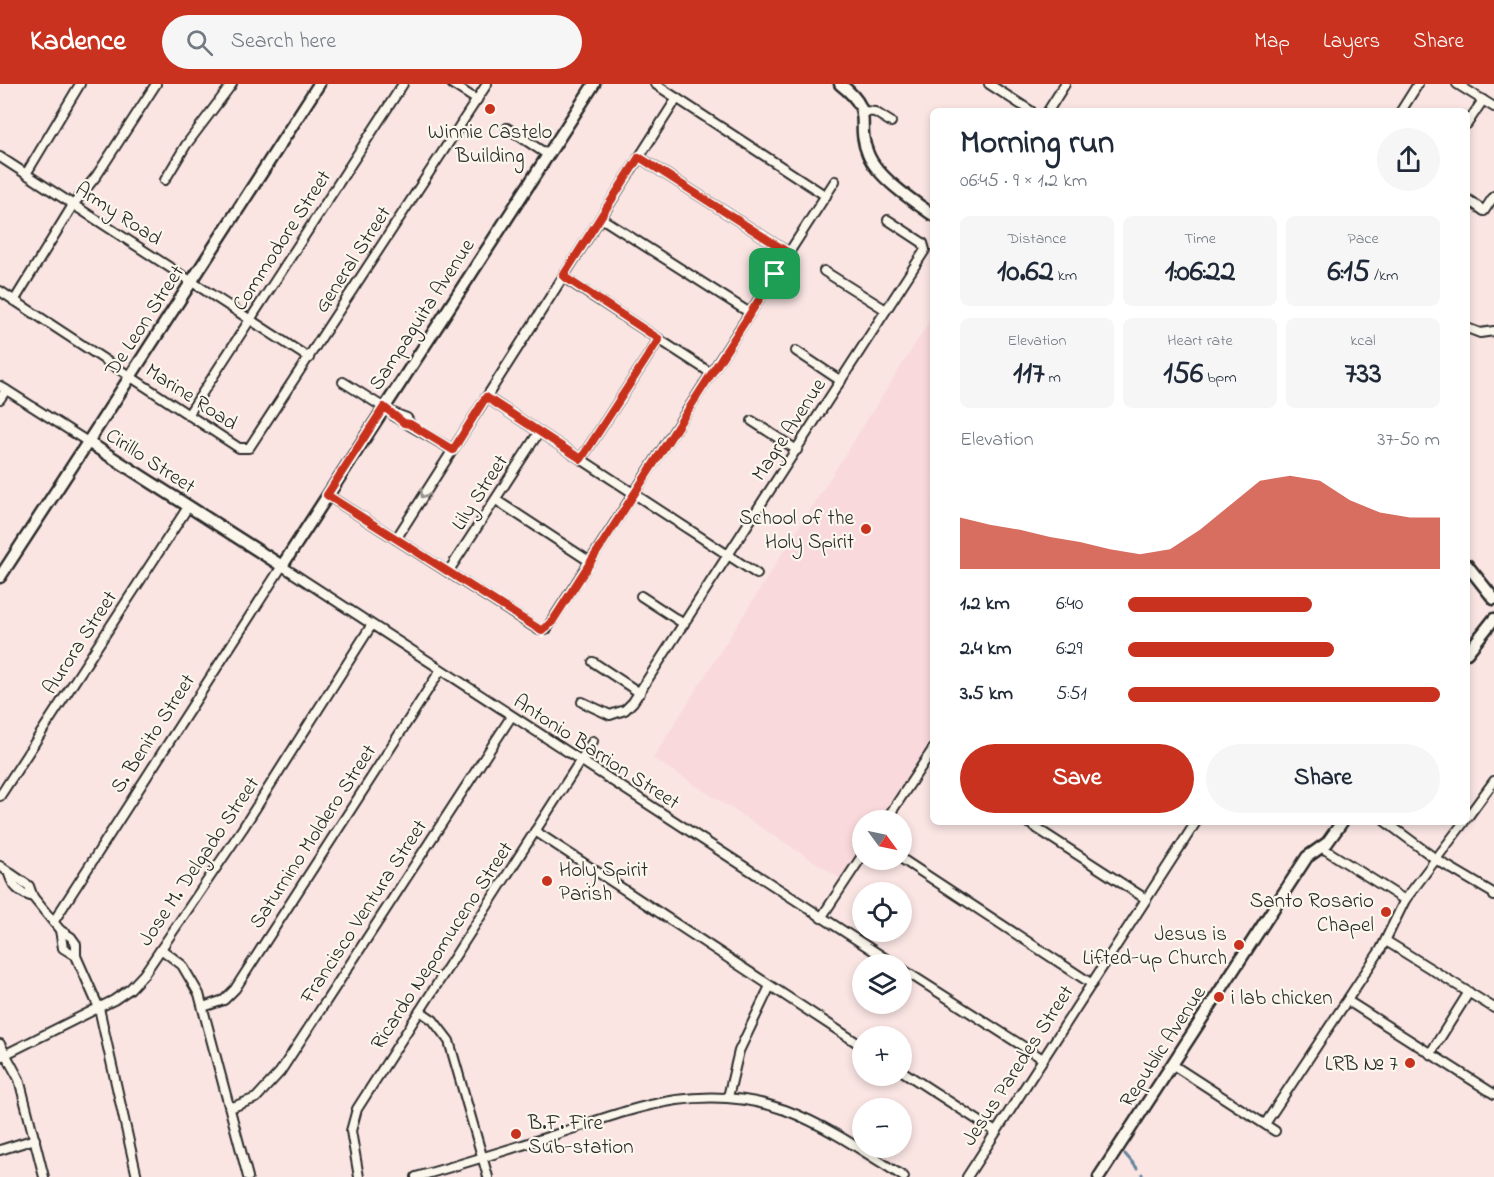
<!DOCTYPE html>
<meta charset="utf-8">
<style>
body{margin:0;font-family:"Indie Flower",sans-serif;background:#f6f6f7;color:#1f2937;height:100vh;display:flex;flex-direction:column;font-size:22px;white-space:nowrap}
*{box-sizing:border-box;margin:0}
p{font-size:20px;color:#747a83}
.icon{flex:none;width:33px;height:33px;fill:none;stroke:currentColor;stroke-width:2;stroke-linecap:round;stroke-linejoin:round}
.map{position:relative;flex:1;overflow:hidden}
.details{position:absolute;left:930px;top:24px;width:540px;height:717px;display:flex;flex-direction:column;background:#fff;border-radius:9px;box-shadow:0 3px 9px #0003}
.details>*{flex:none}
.needle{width:39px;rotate:123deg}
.buttons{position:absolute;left:852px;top:726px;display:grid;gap:12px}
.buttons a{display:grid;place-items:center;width:60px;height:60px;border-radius:50%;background:#fff;box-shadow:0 3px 9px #0003;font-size:30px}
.pin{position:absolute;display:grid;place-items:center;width:51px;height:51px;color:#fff;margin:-26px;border-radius:12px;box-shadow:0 3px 9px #0006}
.round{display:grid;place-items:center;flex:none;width:63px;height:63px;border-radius:32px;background:#f6f6f7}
.head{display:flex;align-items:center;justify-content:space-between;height:102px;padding:0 30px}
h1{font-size:33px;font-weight:700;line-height:45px}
.stats{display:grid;grid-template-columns:repeat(3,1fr);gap:9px;height:102px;padding:6px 30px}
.stats div{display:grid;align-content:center;border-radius:9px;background:#f6f6f7;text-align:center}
.stats b{font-size:30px;font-weight:700}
.stats small{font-size:16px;font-weight:400}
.stats p{font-size:16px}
.chart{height:168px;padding:12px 30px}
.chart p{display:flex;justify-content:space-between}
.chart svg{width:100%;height:108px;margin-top:6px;fill:#c8321e;opacity:.7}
.primary-button{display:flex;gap:12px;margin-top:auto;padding:12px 30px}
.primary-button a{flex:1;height:69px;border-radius:36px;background:#c8321e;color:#fff;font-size:24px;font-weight:700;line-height:69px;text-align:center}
.primary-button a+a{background:#f6f6f7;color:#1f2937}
ul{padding:0 30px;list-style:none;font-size:20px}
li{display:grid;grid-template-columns:96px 72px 1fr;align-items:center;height:45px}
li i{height:15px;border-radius:8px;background:#c8321e}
header{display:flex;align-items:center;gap:36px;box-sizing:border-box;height:84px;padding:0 30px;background:#c8321e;color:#fff}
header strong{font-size:28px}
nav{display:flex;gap:33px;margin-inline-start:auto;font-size:21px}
.search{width:420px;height:54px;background:#f6f6f7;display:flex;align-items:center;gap:15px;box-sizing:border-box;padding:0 21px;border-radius:33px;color:#747a83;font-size:22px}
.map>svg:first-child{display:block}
.built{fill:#f9d9dc}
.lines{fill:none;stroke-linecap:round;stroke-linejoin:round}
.stream{stroke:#64849c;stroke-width:3}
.minor-casing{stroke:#2b2b2b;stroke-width:12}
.tertiary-casing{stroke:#2b2b2b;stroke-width:15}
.secondary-casing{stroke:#2b2b2b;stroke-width:15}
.minor{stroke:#fbf7ec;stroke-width:8}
.tertiary{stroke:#fbf7ec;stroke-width:10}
.secondary{stroke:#fbf7ec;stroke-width:10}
.oneway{stroke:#93918c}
.route-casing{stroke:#fff;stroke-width:12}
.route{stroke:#c8321e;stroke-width:8}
.poi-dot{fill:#c8321e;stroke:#fbf7ec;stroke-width:2}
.labels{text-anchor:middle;stroke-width:4.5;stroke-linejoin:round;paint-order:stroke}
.poi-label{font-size:21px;fill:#2b2b2b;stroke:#fbf7ec;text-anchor:end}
.street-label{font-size:21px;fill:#2b2b2b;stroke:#fbf7ec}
</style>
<header>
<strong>Kadence</strong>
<div class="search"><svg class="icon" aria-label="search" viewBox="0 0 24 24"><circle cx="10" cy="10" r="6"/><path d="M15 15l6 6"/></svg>Search here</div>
<nav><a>Map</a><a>Layers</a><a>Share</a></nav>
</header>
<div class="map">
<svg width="1494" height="1093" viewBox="0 0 1494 1093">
<rect width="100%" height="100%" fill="#fae5e3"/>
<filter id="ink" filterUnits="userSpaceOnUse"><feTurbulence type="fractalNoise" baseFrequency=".0167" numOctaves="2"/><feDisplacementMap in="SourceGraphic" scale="12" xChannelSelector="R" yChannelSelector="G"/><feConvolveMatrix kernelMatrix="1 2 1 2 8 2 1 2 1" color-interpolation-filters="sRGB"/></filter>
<g filter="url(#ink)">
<path class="built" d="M 933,232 L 933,657 L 881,736 L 862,736 L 862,766 L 843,796 L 653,674 Z"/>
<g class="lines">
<g class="stream">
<path d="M 1125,1070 L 1137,1084"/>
<path d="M 1142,1090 L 1142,1093"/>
</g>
<defs>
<g id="minor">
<path d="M 452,0 L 477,16"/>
<path d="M 655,0 L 826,112"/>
<path d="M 989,0 L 1031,27"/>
<path d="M 1457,0 L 1494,23"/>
<path d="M 864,27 L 875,28 L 891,38"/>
<path d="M 1048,27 L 1065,0"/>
<path d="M 1401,27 L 1418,0"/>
<path d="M 1467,40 L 1483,16"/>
<path d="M 507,44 L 548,71"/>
<path d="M 0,73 L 309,274"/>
<path d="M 639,73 L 789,169"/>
<path d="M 26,90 L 80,0"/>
<path d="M 165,96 L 186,61 L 232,0"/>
<path d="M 1467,115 L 1484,127 L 1494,112"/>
<path d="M 601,134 L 750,229"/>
<path d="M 824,187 L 886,226"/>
<path d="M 563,193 L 711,289"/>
<path d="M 0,207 L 239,364 L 249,364 L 487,0"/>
<path d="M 14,217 L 73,121 L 97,91 L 156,0"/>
<path d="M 1467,244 L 1480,249 L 1494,247"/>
<path d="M 796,267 L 841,297"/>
<path d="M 343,298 L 391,328 L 395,333 L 453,366"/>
<path d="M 0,302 L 88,358"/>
<path d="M 486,313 L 757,490"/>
<path d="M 0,315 L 6,306"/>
<path d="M 391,328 L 407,334 L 410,340"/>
<path d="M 188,331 L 403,0"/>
<path d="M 752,337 L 797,366"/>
<path d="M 581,375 L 659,255"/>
<path d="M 327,411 L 539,546 L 546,546 L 835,97"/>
<path d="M 496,416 L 589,477"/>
<path d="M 396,455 L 677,14"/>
<path d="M 448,488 L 539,348"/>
<path d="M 641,512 L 684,540"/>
<path d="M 593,578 L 640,609"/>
<path d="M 582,618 L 610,631 L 625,626 L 633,618 L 925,166 L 923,159 L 888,136"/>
<path d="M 0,712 L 188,423"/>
<path d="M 1467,734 L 1494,697"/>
<path d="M 886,736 L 933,665"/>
<path d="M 1027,738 L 1146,815"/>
<path d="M 1386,738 L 1437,776 L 1493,809 L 1494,812"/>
<path d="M 535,747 L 862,962"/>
<path d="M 1321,763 L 1405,816"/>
<path d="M 902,775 L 1092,900"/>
<path d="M 0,782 L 29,802 L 33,813 L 60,846 L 71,853 L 76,860 L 76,872 L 99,924 L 137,1093"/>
<path d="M 9,790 C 13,803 20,809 33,813"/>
<path d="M 821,834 L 862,772"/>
<path d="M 54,837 L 282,482 L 894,880"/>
<path d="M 60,846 L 63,864 L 76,872"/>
<path d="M 1386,857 L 1494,924"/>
<path d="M 161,865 L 182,881 L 199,910 L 248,1093"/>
<path d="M 902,885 L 1043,975"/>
<path d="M 1348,917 L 1494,1010"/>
<path d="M 203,923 L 224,916 L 235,905 L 440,587"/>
<path d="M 420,927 L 433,936 L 449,957 L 488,1093"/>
<path d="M 0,960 L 19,995 L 44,1093"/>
<path d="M 1430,970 L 1469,908"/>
<path d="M 0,973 L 114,916 L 130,905 L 144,890 L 243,744 L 371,542"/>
<path d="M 1173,981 L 1275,1047"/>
<path d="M 902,987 L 996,1048"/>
<path d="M 728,1013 L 739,967 L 770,902"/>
<path d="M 230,1024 L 256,1014 L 280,988 L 511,633"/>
<path d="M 1265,1040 L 1381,865 L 1405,816 L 1464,738"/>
<path d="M 0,1066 L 35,1055"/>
<path d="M 359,1093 L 351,1047 L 357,1025 L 593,657"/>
<path d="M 416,1093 C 462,1080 507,1066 551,1052 C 632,1025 700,996 785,1026 C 828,1042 866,1069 904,1093"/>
<path d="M 967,1093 L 1196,738"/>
</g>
<path id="tertiary" d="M 88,358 L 319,0"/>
<g id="secondary">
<path d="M 840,0 C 877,29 854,36 868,70 C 877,93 913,117 933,131"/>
<path d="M 1467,481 L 1494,515"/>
<path d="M 0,493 L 88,358 L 282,482 L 594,0"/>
<path d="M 1467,569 L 1494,535"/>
<path d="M 1099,1093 L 1307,773 L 1327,759 L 1342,738"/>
</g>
</defs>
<use href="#minor" class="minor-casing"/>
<use href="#tertiary" class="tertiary-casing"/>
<use href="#secondary" class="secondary-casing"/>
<use href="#minor" class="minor"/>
<use href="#tertiary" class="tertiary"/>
<use href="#secondary" class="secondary"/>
</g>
<defs><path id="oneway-chevron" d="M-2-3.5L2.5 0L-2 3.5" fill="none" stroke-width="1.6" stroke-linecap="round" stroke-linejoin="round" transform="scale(1.5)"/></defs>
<use class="oneway" href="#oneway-chevron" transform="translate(424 410) rotate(122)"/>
</g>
<g class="lines" filter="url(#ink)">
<defs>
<path id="route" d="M 639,73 L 789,169 L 552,538 L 542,547 L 327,411 L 384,323 L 404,339 L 410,340 L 453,366 L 486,313 L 581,375 L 659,255 L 563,192 Z"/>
</defs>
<use href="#route" class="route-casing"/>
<use href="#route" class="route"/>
</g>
<g class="poi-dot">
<circle cx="490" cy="25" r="6"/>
<circle cx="866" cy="445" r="6"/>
<circle cx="547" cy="797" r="6"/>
<circle cx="1386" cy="828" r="6"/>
<circle cx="1239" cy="861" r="6"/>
<circle cx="1219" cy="913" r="6"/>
<circle cx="1410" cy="979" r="6"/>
<circle cx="516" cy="1050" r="6"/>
</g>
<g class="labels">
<g class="poi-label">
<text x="490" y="54" text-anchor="middle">Winnie Castelo<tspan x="490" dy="24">Building</tspan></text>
<text x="854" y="440">School of the<tspan x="854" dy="24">Holy Spirit</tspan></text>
<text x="559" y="792" text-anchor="start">Holy Spirit<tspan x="559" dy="24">Parish</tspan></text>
<text x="1374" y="823">Santo Rosario<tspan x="1374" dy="24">Chapel</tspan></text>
<text x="1227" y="856">Jesus is<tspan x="1227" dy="24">Lifted-up Church</tspan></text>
<text x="1231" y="920" text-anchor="start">i lab chicken</text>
<text x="1398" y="986">LRB № 7</text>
<text x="528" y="1045" text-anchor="start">B.F. Fire<tspan x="528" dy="24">Sub-station</tspan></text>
</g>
<g class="street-label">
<text transform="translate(119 129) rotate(33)" y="7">Army Road</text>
<text transform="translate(281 156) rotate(-57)" y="7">Commodore Street</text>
<text transform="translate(352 175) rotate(-57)" y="7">General Street</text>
<text transform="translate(421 230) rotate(-57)" y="7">Sampaguita Avenue</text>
<text transform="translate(144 236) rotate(-57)" y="7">De Leon Street</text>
<text transform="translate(192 312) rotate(33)" y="7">Marine Road</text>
<text transform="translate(788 345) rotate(-57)" y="7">Magre Avenue</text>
<text transform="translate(151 376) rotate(33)" y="7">Cirillo Street</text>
<text transform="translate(479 408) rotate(-57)" y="7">Lily Street</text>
<text transform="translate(79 558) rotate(-57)" y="7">Aurora Street</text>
<text transform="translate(152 649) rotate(-57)" y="7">S. Benito Street</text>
<text transform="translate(597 667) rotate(33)" y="7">Antonio Barrion Street</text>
<text transform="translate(312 752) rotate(-57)" y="7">Saturnino Moldero Street</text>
<text transform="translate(198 777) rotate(-56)" y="7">Jose M. Delgado Street</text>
<text transform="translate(363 827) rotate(-57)" y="7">Francisco Ventura Street</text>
<text transform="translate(441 861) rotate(-57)" y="7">Ricardo Nepomuceno Street</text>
<text transform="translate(1162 962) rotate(-57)" y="7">Republic Avenue</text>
<text transform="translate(1017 981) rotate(-57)" y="7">Jesus Paredes Street</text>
</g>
</g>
</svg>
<div class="buttons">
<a><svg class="needle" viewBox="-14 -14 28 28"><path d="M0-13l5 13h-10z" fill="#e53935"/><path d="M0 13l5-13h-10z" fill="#747a83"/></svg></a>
<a><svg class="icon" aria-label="locate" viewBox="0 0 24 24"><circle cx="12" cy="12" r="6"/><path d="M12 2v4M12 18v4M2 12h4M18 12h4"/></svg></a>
<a><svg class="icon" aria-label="layers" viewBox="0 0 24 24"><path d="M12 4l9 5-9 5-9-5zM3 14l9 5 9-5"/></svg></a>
<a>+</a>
<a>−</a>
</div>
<div class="pin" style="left:775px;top:190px;background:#1e9e55"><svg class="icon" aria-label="arrive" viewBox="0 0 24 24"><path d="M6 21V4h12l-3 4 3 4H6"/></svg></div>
<section class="details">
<div class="head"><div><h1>Morning run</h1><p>06:45 · 9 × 1.2 km</p></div><a class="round"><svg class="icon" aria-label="share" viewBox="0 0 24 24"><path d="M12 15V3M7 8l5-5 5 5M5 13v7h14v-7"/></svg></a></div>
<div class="stats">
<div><p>Distance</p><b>10.62<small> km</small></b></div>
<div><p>Time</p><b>1:06:22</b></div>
<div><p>Pace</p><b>6:15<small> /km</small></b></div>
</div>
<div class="stats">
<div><p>Elevation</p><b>117<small> m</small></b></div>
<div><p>Heart rate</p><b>156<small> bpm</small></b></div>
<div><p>kcal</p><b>733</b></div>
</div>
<div class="chart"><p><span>Elevation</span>37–50 m</p>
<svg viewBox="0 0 160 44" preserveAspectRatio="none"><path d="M0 44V23L10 26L20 28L30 31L40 33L50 36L60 38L70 36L80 28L90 18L100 8L110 6L120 8L130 16L140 21L150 23L160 23V44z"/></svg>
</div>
<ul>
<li><b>1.2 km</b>6:40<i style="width:59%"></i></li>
<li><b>2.4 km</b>6:29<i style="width:66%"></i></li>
<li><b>3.5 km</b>5:51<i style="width:100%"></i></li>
</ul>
<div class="primary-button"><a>Save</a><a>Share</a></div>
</section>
</div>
